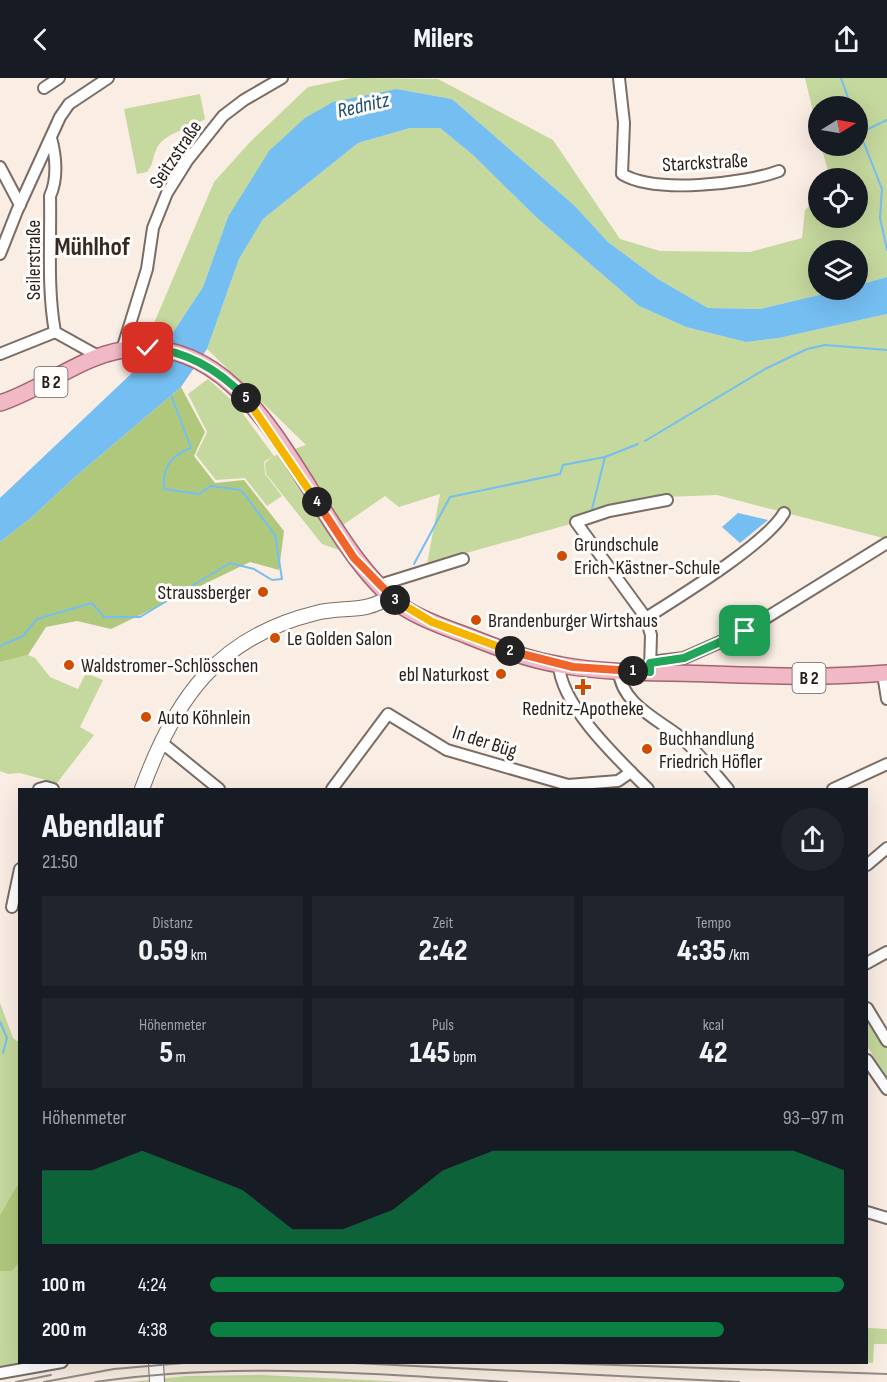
<!DOCTYPE html>
<html lang="de">
<meta charset="utf-8">
<style>
body{margin:0;font-family:"Sofia Sans Condensed",sans-serif;background:#20242c;color:#f1f3f6;height:100vh;display:flex;flex-direction:column;font-size:22px;white-space:nowrap}
*{box-sizing:border-box;margin:0}
p{font-size:20px;color:#9ea1a6}
.icon{flex:none;width:33px;height:33px;fill:none;stroke:currentColor;stroke-width:2;stroke-linecap:round;stroke-linejoin:round}
.map{position:relative;flex:1;overflow:hidden}
.sheet{position:absolute;left:18px;top:710px;width:850px;height:576px;display:flex;flex-direction:column;background:#171b24;border-radius:0px;box-shadow:0 6px 24px #0002}
.sheet>*{flex:none}
.needle{width:39px;rotate:79deg}
.controls{position:absolute;left:808px;top:18px;display:grid;gap:12px}
.controls a{display:grid;place-items:center;width:60px;height:60px;border-radius:50%;background:#171b24;box-shadow:0 6px 24px #0002;font-size:30px}
.pin{position:absolute;display:grid;place-items:center;width:51px;height:51px;color:#fff;margin:-26px;border-radius:12px;box-shadow:0 3px 9px #0006}
.km{position:absolute;width:30px;height:30px;margin:-15px;border-radius:50%;background:#222;color:#fff;font-size:16px;line-height:30px;text-align:center}
.round{display:grid;place-items:center;flex:none;width:63px;height:63px;border-radius:32px;background:#20242c}
.headline{display:flex;align-items:center;justify-content:space-between;height:102px;padding:0 24px}
h1{font-size:33px;font-weight:800;line-height:45px}
.figures{display:grid;grid-template-columns:repeat(3,1fr);gap:9px;height:102px;padding:6px 24px}
.figures div{display:grid;align-content:center;border-radius:0px;background:#20242c;text-align:center}
.figures b{font-size:30px;font-weight:800}
.figures small{font-size:16px;font-weight:400}
.figures p{font-size:16px}
.chart{height:168px;padding:12px 24px}
.chart p{display:flex;justify-content:space-between}
.chart svg{width:100%;height:108px;margin-top:6px;fill:#0b8043;opacity:.7}
ul{padding:0 24px;list-style:none;font-size:20px}
li{display:grid;grid-template-columns:96px 72px 1fr;align-items:center;height:45px}
li i{height:15px;border-radius:8px;background:#0b8043}
header{display:flex;justify-content:space-between;align-items:center;height:78px;padding:0 24px;background:#171b24;font-size:27px;font-weight:800}
.map>svg:first-child{display:block}
.green{fill:#c5d89d}
.forest{fill:#b0c87c}
.water{fill:#74bef1}
.lines{fill:none;stroke-linecap:round;stroke-linejoin:round}
.stream{stroke:#74bef1;stroke-width:2}
.minor-casing{stroke:#796d65;stroke-width:14}
.secondary-casing{stroke:#796d65;stroke-width:16}
.primary-casing{stroke:#a36471;stroke-width:18}
.minor{stroke:#fff;stroke-width:10}
.secondary{stroke:#fff;stroke-width:14}
.primary{stroke:#f1b8c5;stroke-width:15}
.rail{stroke:#968c86;stroke-width:2}
.split-1-casing{stroke:#fff;stroke-width:12}
.split-2-casing{stroke:#fff;stroke-width:12}
.split-3-casing{stroke:#fff;stroke-width:12}
.split-4-casing{stroke:#fff;stroke-width:12}
.split-5-casing{stroke:#fff;stroke-width:12}
.split-6-casing{stroke:#fff;stroke-width:12}
.split-1{stroke:#22a559;stroke-width:8}
.split-2{stroke:#f0652b;stroke-width:8}
.split-3{stroke:#f5b400;stroke-width:8}
.split-4{stroke:#f0652b;stroke-width:8}
.split-5{stroke:#f5b400;stroke-width:8}
.split-6{stroke:#22a559;stroke-width:8}
.poi-dot{fill:#d04d00;stroke:#fffcfa;stroke-width:2}
.labels{text-anchor:middle;stroke-width:6;stroke-linejoin:round;paint-order:stroke}
.shield{fill:#fffcfa;stroke:#65615e;stroke-width:1.5}
.shield-label{font-size:18px;font-weight:bold;fill:#231e1b}
.street-label{font-size:20px;fill:#231e1b;stroke:#fffcfa}
.poi-label{font-size:20px;fill:#231e1b;stroke:#fffcfa;text-anchor:start}
.water-label{font-size:21px;font-style:italic;fill:#174f71;stroke:#fffcfa}
.district-label{font-size:26px;font-weight:bold;fill:#352b25;stroke:#fffcfa}
</style>
<header><svg class="icon" aria-label="back" viewBox="0 0 24 24"><path d="M15 5l-7 7 7 7"/></svg>Milers<svg class="icon" aria-label="share" viewBox="0 0 24 24"><path d="M12 15V3M7 8l5-5 5 5M5 13v7h14v-7"/></svg></header>
<div class="map">
<svg width="887" height="1304" viewBox="0 0 887 1304">
<rect width="100%" height="100%" fill="#faede4"/>
<g class="green">
<path d="M 352,0 L 438,1 L 553,62 L 620,161 L 660,173 L 750,174 L 802,160 L 805,132 L 819,117 L 819,140 L 858,140 L 858,100 L 830,100 L 821,68 L 858,68 L 858,28 L 819,28 L 819,59 L 805,0 L 887,0 L 887,199 L 858,207 L 858,172 L 819,172 L 819,212 L 840,212 L 760,231 L 708,230 L 658,201 L 608,164 L 575,128 L 452,21 L 397,11 L 228,139 L 203,209 L 170,259 L 149,257 L 214,104 L 251,63 L 308,9 Z"/>
<path d="M 200,16 L 205,41 C 192,50 162,55 156,72 C 152,81 154,85 147,94 L 137,96 L 124,31 Z"/>
<path d="M 410,50 L 440,50 L 473,77 L 537,140 L 639,228 L 686,249 L 746,264 L 779,260 L 887,236 L 887,461 L 717,417 L 667,419 L 427,486 L 440,416 L 399,429 L 385,418 L 343,447 L 342,473 L 322,466 L 266,396 L 265,385 L 273,378 L 264,384 L 265,396 L 282,418 L 267,428 L 245,400 L 216,402 L 196,377 L 207,354 L 188,316 L 208,301 L 235,325 L 274,378 L 306,367 L 207,271 L 239,181 L 263,141 L 358,65 Z"/>
<path d="M 28,577 L 35,580 L 50,599 L 78,611 L 86,595 L 103,602 L 80,649 L 94,657 L 57,705 L 20,695 L 8,696 L 0,693 L 0,584 Z"/>
<path d="M 0,925 L 13,960 L 20,965 L 19,1104 L 0,1137 Z"/>
<path d="M 867,937 L 887,968 L 887,1000 L 867,968 Z"/>
<path d="M 19,1185 L 20,1284 L 64,1284 L 0,1298 L 0,1193 L 12,1193 Z"/>
<path d="M 867,1250 L 887,1251 L 887,1266 L 874,1266 L 873,1285 L 832,1284 L 867,1284 Z"/>
<path d="M 262,1297 L 408,1304 L 129,1304 L 187,1298 Z"/>
</g>
<g class="forest">
<path d="M 181,309 L 205,354 L 194,378 L 215,405 L 244,402 L 284,453 L 279,492 L 250,484 L 111,551 L 77,543 L 46,549 L 28,577 L 0,584 L 0,464 L 32,439 L 75,399 Z"/>
<path d="M 19,1104 L 19,1185 L 12,1193 L 0,1193 L 0,1137 Z"/>
</g>
<g class="water">
<path d="M 397,11 L 452,21 L 575,128 L 608,164 L 658,201 L 708,230 L 760,231 L 840,212 L 858,212 L 858,207 L 887,199 L 887,236 L 779,260 L 746,264 L 686,249 L 639,228 L 537,140 L 473,77 L 440,50 L 410,50 L 358,65 L 263,141 L 239,181 L 207,271 L 181,309 L 75,399 L 32,439 L 0,464 L 0,420 L 170,259 L 203,209 L 228,139 L 269,73 L 305,40 L 333,24 Z"/>
<path d="M 738,435 L 768,442 L 740,465 L 722,449 Z"/>
</g>
<g class="lines">
<g class="stream">
<path d="M 841,0 L 851,28"/>
<path d="M 858,50 L 882,111 L 880,140 L 887,172"/>
<path d="M 860,55 L 887,42"/>
<path d="M 645,363 L 765,291 L 807,271 L 825,267 L 887,272"/>
<path d="M 592,431 L 605,379"/>
<path d="M 414,486 L 450,419 L 560,396 L 563,387 L 605,379 L 638,366"/>
<path d="M 0,568 L 23,558 L 37,541 L 92,525 L 104,539 L 140,539 L 230,485 L 254,491 L 272,502 L 282,501 L 275,457 L 241,412 L 211,408 L 199,416 L 164,411 C 162,389 172,377 191,370 L 171,317"/>
<path d="M 0,944 L 7,960 L 3,975"/>
</g>
<defs>
<g id="minor">
<path d="M 619,0 L 624,45 L 622,96 C 655,116 744,106 779,93"/>
<path d="M 44,10 L 59,0"/>
<path d="M 51,60 C 56,78 58,101 50,118 C 51,163 47,210 55,254"/>
<path d="M 0,89 L 20,127"/>
<path d="M 0,176 L 17,133 L 60,39 L 69,26 L 108,0"/>
<path d="M 55,254 L 100,279"/>
<path d="M 122,272 L 147,191 L 153,150 L 167,115 L 187,83 L 223,38 L 244,22 L 282,0"/>
<path d="M 0,276 L 55,254"/>
<path d="M 381,510 L 386,505 L 463,481"/>
<path d="M 646,540 C 679,519 766,466 784,435"/>
<path d="M 650,584 L 684,580 L 745,553 L 887,465"/>
<path d="M 559,587 C 561,628 619,682 648,711"/>
<path d="M 650,591 L 651,557 L 646,540 L 576,444 L 609,433 L 667,422"/>
<path d="M 619,593 C 621,627 662,643 684,662 C 700,677 714,694 728,711"/>
<path d="M 883,596 L 887,621"/>
<path d="M 161,664 L 219,711"/>
<path d="M 39,711 L 46,709 L 53,711"/>
<path d="M 332,711 L 388,636 L 447,672 L 568,707 L 618,703 L 631,694"/>
<path d="M 833,711 L 887,686"/>
<path d="M 867,787 L 887,770"/>
<path d="M 12,829 L 20,791"/>
<path d="M 867,885 L 887,874"/>
<path d="M 867,930 L 887,963"/>
<path d="M 867,982 L 887,1011"/>
<path d="M 867,1134 L 887,1140"/>
<path d="M 0,1295 L 62,1284"/>
</g>
<g id="secondary">
<path d="M 142,711 C 175,620 218,559 316,535 C 344,528 366,536 390,518"/>
<path d="M 156,1284 L 157,1304"/>
</g>
<path id="primary" d="M 0,325 C 41,312 82,278 123,272 C 269,249 308,464 406,531 C 425,543 447,550 468,558 C 498,570 529,582 561,587 C 610,596 662,594 711,596 C 770,598 828,600 887,595"/>
</defs>
<use href="#minor" class="minor-casing"/>
<use href="#secondary" class="secondary-casing"/>
<use href="#primary" class="primary-casing"/>
<use href="#minor" class="minor"/>
<use href="#secondary" class="secondary"/>
<use href="#primary" class="primary"/>
<g class="rail">
<path d="M 335,1284 L 739,1304"/>
<path d="M 527,1284 L 887,1296"/>
<path d="M 16,1304 L 51,1297"/>
<path d="M 44,1304 L 114,1291 L 195,1284"/>
<path d="M 95,1304 C 233,1284 369,1295 507,1304"/>
</g>
</g>
<g class="lines">
<defs>
<path id="split-1" d="M 633,593 L 650,594 L 650,585 L 684,580 L 745,553"/>
<path id="split-2" d="M 510,573 L 573,589 L 633,593"/>
<path id="split-3" d="M 395,522 L 432,544 L 510,573"/>
<path id="split-4" d="M 317,424 L 354,480 L 395,522"/>
<path id="split-5" d="M 246,320 L 317,424"/>
<path id="split-6" d="M 148,270 C 188,273 219,292 246,320"/>
</defs>
<use href="#split-1" class="split-1-casing"/>
<use href="#split-2" class="split-2-casing"/>
<use href="#split-3" class="split-3-casing"/>
<use href="#split-4" class="split-4-casing"/>
<use href="#split-5" class="split-5-casing"/>
<use href="#split-6" class="split-6-casing"/>
<use href="#split-1" class="split-1"/>
<use href="#split-2" class="split-2"/>
<use href="#split-3" class="split-3"/>
<use href="#split-4" class="split-4"/>
<use href="#split-5" class="split-5"/>
<use href="#split-6" class="split-6"/>
</g>
<g class="poi-dot">
<circle cx="562" cy="478" r="6"/>
<circle cx="263" cy="514" r="6"/>
<circle cx="476" cy="542" r="6"/>
<circle cx="275" cy="560" r="6"/>
<circle cx="69" cy="587" r="6"/>
<circle cx="501" cy="596" r="6"/>
<path d="M580 600h6v6h6v6h-6v6h-6v-6h-6v-6h6z"/>
<circle cx="146" cy="639" r="6"/>
<circle cx="647" cy="671" r="6"/>
</g>
<g class="labels">
<g class="shield">
<rect x="34.5" y="289" width="33" height="30" rx="4.5"/>
<rect x="792.5" y="585" width="33" height="30" rx="4.5"/>
</g>
<g class="shield-label">
<text x="51" y="310">B 2</text>
<text x="809" y="606">B 2</text>
</g>
<g class="street-label">
<text transform="translate(175 76) rotate(-56)" y="7">Seitzstraße</text>
<text transform="translate(705 84) rotate(-3)" y="7">Starckstraße</text>
<text transform="translate(33 182) rotate(-90)" y="7">Seilerstraße</text>
<text transform="translate(485 663) rotate(18)" y="7">In der Büg</text>
</g>
<g class="poi-label">
<text x="574" y="473">Grundschule<tspan x="574" dy="23">Erich-Kästner-Schule</tspan></text>
<text x="251" y="521" text-anchor="end">Straussberger</text>
<text x="488" y="549">Brandenburger Wirtshaus</text>
<text x="287" y="567">Le Golden Salon</text>
<text x="81" y="594">Waldstromer-Schlösschen</text>
<text x="489" y="603" text-anchor="end">ebl Naturkost</text>
<text x="583" y="637" text-anchor="middle">Rednitz-Apotheke</text>
<text x="158" y="646">Auto Köhnlein</text>
<text x="659" y="667">Buchhandlung<tspan x="659" dy="23">Friedrich Höfler</tspan></text>
</g>
<g class="water-label">
<text transform="translate(363 27) rotate(-13)" y="7">Rednitz</text>
</g>
<g class="district-label">
<text x="92" y="177">Mühlhof</text>
</g>
</g>
</svg>
<div class="controls">
<a><svg class="needle" viewBox="-14 -14 28 28"><path d="M0-13l5 13h-10z" fill="#e53935"/><path d="M0 13l5-13h-10z" fill="#9ea1a6"/></svg></a>
<a><svg class="icon" aria-label="locate" viewBox="0 0 24 24"><circle cx="12" cy="12" r="6"/><path d="M12 2v4M12 18v4M2 12h4M18 12h4"/></svg></a>
<a><svg class="icon" aria-label="layers" viewBox="0 0 24 24"><path d="M12 4l9 5-9 5-9-5zM3 14l9 5 9-5"/></svg></a>
</div>
<div class="pin" style="left:745px;top:553px;background:#1e9e55"><svg class="icon" aria-label="arrive" viewBox="0 0 24 24"><path d="M6 21V4h12l-3 4 3 4H6"/></svg></div>
<div class="pin" style="left:148px;top:270px;background:#d93025"><svg class="icon" aria-label="check" viewBox="0 0 24 24"><path d="M5 12l5 5 9-10"/></svg></div>
<b class="km" style="left:633px;top:593px">1</b>
<b class="km" style="left:510px;top:573px">2</b>
<b class="km" style="left:395px;top:522px">3</b>
<b class="km" style="left:317px;top:424px">4</b>
<b class="km" style="left:246px;top:320px">5</b>
<section class="sheet">
<div class="headline"><div><h1>Abendlauf</h1><p>21:50</p></div><a class="round"><svg class="icon" aria-label="share" viewBox="0 0 24 24"><path d="M12 15V3M7 8l5-5 5 5M5 13v7h14v-7"/></svg></a></div>
<div class="figures">
<div><p>Distanz</p><b>0.59<small> km</small></b></div>
<div><p>Zeit</p><b>2:42</b></div>
<div><p>Tempo</p><b>4:35<small> /km</small></b></div>
</div>
<div class="figures">
<div><p>Höhenmeter</p><b>5<small> m</small></b></div>
<div><p>Puls</p><b>145<small> bpm</small></b></div>
<div><p>kcal</p><b>42</b></div>
</div>
<div class="chart"><p><span>Höhenmeter</span>93–97 m</p>
<svg viewBox="0 0 160 44" preserveAspectRatio="none"><path d="M0 44V14L10 14L20 6L30 14L40 22L50 38L60 38L70 30L80 14L90 6L100 6L110 6L120 6L130 6L140 6L150 6L160 14V44z"/></svg>
</div>
<ul>
<li><b>100 m</b>4:24<i style="width:100%"></i></li>
<li><b>200 m</b>4:38<i style="width:81%"></i></li>
</ul>
</section>
</div>
